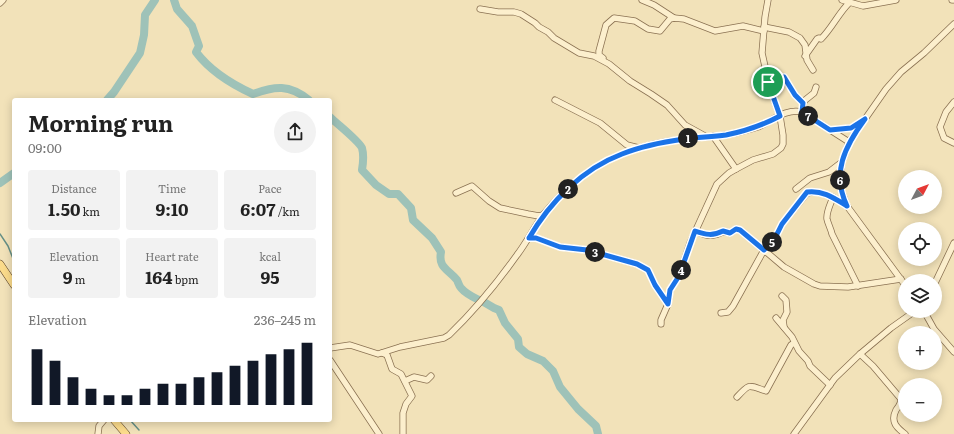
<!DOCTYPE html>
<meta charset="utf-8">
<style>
body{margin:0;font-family:Literata,serif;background:#f2f2f2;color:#222;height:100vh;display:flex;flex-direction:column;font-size:15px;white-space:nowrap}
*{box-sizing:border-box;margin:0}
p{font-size:13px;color:#767676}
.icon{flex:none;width:22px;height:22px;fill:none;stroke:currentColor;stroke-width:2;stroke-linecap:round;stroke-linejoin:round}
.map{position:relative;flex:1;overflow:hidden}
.side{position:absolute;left:12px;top:98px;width:320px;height:324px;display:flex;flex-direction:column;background:#fff;border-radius:4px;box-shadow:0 2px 10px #0003}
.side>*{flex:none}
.needle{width:26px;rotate:49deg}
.controls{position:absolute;left:898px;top:170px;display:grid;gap:8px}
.controls a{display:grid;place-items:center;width:44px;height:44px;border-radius:50%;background:#fff;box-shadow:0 2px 10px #0003;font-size:20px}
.pin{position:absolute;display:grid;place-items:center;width:34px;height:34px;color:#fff;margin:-17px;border:2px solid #fff;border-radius:50%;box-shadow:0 1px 4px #0007}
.km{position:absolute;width:20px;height:20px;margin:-10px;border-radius:50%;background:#222;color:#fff;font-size:11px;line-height:20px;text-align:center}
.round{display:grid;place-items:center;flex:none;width:42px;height:42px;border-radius:21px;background:#f2f2f2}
.head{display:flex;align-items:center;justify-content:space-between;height:68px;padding:0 16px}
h1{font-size:22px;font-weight:700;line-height:30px}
.stats{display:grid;grid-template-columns:repeat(3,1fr);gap:6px;height:68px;padding:4px 16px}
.stats div{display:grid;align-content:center;border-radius:4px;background:#f2f2f2;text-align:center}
.stats b{font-size:17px;font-weight:700}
.stats small{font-size:11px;font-weight:400}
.stats p{font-size:11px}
.chart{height:112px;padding:8px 16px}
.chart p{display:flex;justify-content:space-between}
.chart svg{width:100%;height:72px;margin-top:4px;stroke:#111827;stroke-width:6}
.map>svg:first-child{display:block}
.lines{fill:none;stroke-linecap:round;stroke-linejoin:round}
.stream{stroke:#658f86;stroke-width:1.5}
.river{stroke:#9ec2b8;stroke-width:8}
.minor-casing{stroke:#8a7152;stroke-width:7}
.major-casing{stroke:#563e28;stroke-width:8}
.minor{stroke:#fcefcd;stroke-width:5.5}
.major{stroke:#fbdb8b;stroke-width:7}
.route-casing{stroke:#fff;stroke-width:8}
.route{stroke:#1a73e8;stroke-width:5}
</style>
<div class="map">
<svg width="954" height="434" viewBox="0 0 954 434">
<rect width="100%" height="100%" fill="#f2e2b9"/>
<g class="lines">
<g class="stream">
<path d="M 0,234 L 8,246 L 14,261"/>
<path d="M 130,420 L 139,430"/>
</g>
<g class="river">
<path d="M 174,0 L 177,9 L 192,26 L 199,46 L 196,52 C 211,72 231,84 253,94 C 275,86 289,84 309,100"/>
<path d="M 107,100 L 114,92 L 140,53 L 144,35 L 145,15 L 155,0"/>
<path d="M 330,117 C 337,124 358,140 362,148 C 364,155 363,164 362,170 L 376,185 L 389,194 L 398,194 L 411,208 L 413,220 L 432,238 L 441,252 C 438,268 448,269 457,280 C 458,282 459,286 461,288 C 466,294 473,297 479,300"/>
<path d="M 0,183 L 14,173"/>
<path d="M 482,301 L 494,308 L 499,310 L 505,323 L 518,339 L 519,347 L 527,354 L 543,361 L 553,371 L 560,387 L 578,409 L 596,426 L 598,434"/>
</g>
<defs>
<g id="minor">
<path d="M 642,0 L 654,5 L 674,18"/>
<path d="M 842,0 L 863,6 L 896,0"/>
<path d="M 952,0 L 954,0"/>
<path d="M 0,3 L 3,0"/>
<path d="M 480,9 L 498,12 L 514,12 L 521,14 L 535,23 L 539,27 L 548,32 L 554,38 L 579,53 L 594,56 L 609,64 L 630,81 L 651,94 L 667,105 L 685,125 L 705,136"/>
<path d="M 764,27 L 789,32 L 800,38 L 805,45 L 807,60 L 813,70"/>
<path d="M 805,56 L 817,39 L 819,38 L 821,39 C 832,28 838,14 849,3"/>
<path d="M 603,58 L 599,55 L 599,51 L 606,25 L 614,18 L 635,21 L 648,29 L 660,31 L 670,19 L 674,18 L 684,19 L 715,31 L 743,26 L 764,31"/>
<path d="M 768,82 L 784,77 L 795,95 L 803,103"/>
<path d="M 555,100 L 600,123 L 627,145 L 639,148"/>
<path d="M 954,102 L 946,112 L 940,127 L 944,138 L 954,143"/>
<path d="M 802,112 L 804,101 L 814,93 L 816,87"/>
<path d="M 831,130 L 851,128 L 860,123"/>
<path d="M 736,169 L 753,160 L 773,154 L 781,148 L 783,144 L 783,135 L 780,116 L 770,89 L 762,53 L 765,17 L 768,0"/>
<path d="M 796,189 L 810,178 L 829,172 L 842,162"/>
<path d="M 456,193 L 472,186 L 489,201 L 500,208 L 528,214 L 539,216 L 543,215"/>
<path d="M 833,197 C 831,203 826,212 827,219 C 828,224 831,229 832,234 L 858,286"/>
<path d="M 695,231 C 702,234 707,236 714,235 C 722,234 720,230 730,233 L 736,229 L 740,230 L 764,250 L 774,240 L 782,224 L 807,193 C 823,190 834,197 847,206"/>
<path d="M 529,238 L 536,238 L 560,247 L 587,250 L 637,264 L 648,270 L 655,285 L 668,304"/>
<path d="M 935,283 L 954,243"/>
<path d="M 905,285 L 847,206 L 841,189 L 840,180 L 842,162 L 849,142 L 886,89 L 901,72 L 924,53 L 954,24"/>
<path d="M 782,296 L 786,300 L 787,312 L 783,320 L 784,327"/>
<path d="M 924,311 L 934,329 L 954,352"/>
<path d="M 721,313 L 728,312 L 733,306 L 764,250 L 784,267 L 814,284 L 820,286 L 848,287 L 901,279"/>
<path d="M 776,318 L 792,337 L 799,351 L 808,361 L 810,366 L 830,385"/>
<path d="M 661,324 L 661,320 L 668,304 L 670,290 L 679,276 L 690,243 L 717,184 L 729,173 L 736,169 L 713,136"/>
<path d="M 330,348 L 350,345 L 378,354 L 400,347 L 444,338 L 449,335 C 474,311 497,283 517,255 C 527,242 534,227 544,214 C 564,189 592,165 622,154 C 641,146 665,141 686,139 C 701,137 716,137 731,134 C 740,132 749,130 758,127 C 772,121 786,108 802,112 L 849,142"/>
<path d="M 382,353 L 387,355 L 392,369 L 401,374 L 412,396 L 406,404 L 403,413 L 403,434"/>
<path d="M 860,354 L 873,366 L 901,399 C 901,404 899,406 896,410 C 890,422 897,428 905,434"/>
<path d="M 330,360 L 379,434"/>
<path d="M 405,381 L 414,377 L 427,380 L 431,376"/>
<path d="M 737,397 C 750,383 748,385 766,391 L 791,345 L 794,343"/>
<path d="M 98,434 L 99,426 L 104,420"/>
<path d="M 794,434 L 835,378 L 860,354 L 891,328 L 915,311"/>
</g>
<g id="major">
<path d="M 0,264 L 14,285"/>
<path d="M 114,420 L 126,434"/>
</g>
</defs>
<use href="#minor" class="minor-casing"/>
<use href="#major" class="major-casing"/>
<use href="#minor" class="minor"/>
<use href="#major" class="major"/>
</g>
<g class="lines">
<defs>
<path id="route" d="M 784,77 L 795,95 L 803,103 L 802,112 L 830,130 L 851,128 L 865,119 C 845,146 831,173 847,206 C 834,198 823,190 807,192 L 782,224 L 774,240 L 764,250 L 740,230 L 736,229 L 730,233 L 723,231 C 713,236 706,235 695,231 L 679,276 L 670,290 L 668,304 L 655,285 L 648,270 L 637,264 L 587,250 L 560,247 L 536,238 L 529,238 C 550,202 582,169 622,154 C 642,146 663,142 684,139 C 698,137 712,137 726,135 C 746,131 763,125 780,116 L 768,82 Z"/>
</defs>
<use href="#route" class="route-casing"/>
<use href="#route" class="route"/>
</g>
</svg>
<div class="controls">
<a><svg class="needle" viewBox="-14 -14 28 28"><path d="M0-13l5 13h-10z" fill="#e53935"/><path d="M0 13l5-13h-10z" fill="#767676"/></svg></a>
<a><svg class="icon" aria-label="locate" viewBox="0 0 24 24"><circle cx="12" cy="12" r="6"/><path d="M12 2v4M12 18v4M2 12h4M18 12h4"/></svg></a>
<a><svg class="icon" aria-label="layers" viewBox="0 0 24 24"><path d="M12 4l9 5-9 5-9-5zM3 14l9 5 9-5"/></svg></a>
<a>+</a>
<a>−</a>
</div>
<div class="pin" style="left:768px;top:82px;background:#1e9e55"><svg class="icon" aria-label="arrive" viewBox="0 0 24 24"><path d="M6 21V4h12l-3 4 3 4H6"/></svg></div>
<b class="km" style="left:688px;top:138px">1</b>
<b class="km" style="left:568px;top:189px">2</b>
<b class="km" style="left:595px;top:252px">3</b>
<b class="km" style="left:681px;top:270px">4</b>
<b class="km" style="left:772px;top:242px">5</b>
<b class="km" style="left:840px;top:180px">6</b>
<b class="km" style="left:808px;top:116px">7</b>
<section class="side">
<div class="head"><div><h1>Morning run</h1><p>09:00</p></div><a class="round"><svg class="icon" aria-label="share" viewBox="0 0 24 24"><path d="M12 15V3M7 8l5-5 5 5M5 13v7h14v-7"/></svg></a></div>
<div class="stats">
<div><p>Distance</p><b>1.50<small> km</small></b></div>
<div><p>Time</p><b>9:10</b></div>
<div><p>Pace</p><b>6:07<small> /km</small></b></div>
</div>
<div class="stats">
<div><p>Elevation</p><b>9<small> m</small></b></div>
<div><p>Heart rate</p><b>164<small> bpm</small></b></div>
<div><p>kcal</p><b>95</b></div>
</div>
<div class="chart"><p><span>Elevation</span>236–245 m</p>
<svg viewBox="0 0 160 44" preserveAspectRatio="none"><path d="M5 44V10M15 44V17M25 44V27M35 44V34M45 44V38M55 44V38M65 44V34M75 44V31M85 44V31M95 44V27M105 44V24M115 44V20M125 44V17M135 44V13M145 44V10M155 44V6"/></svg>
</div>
</section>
</div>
